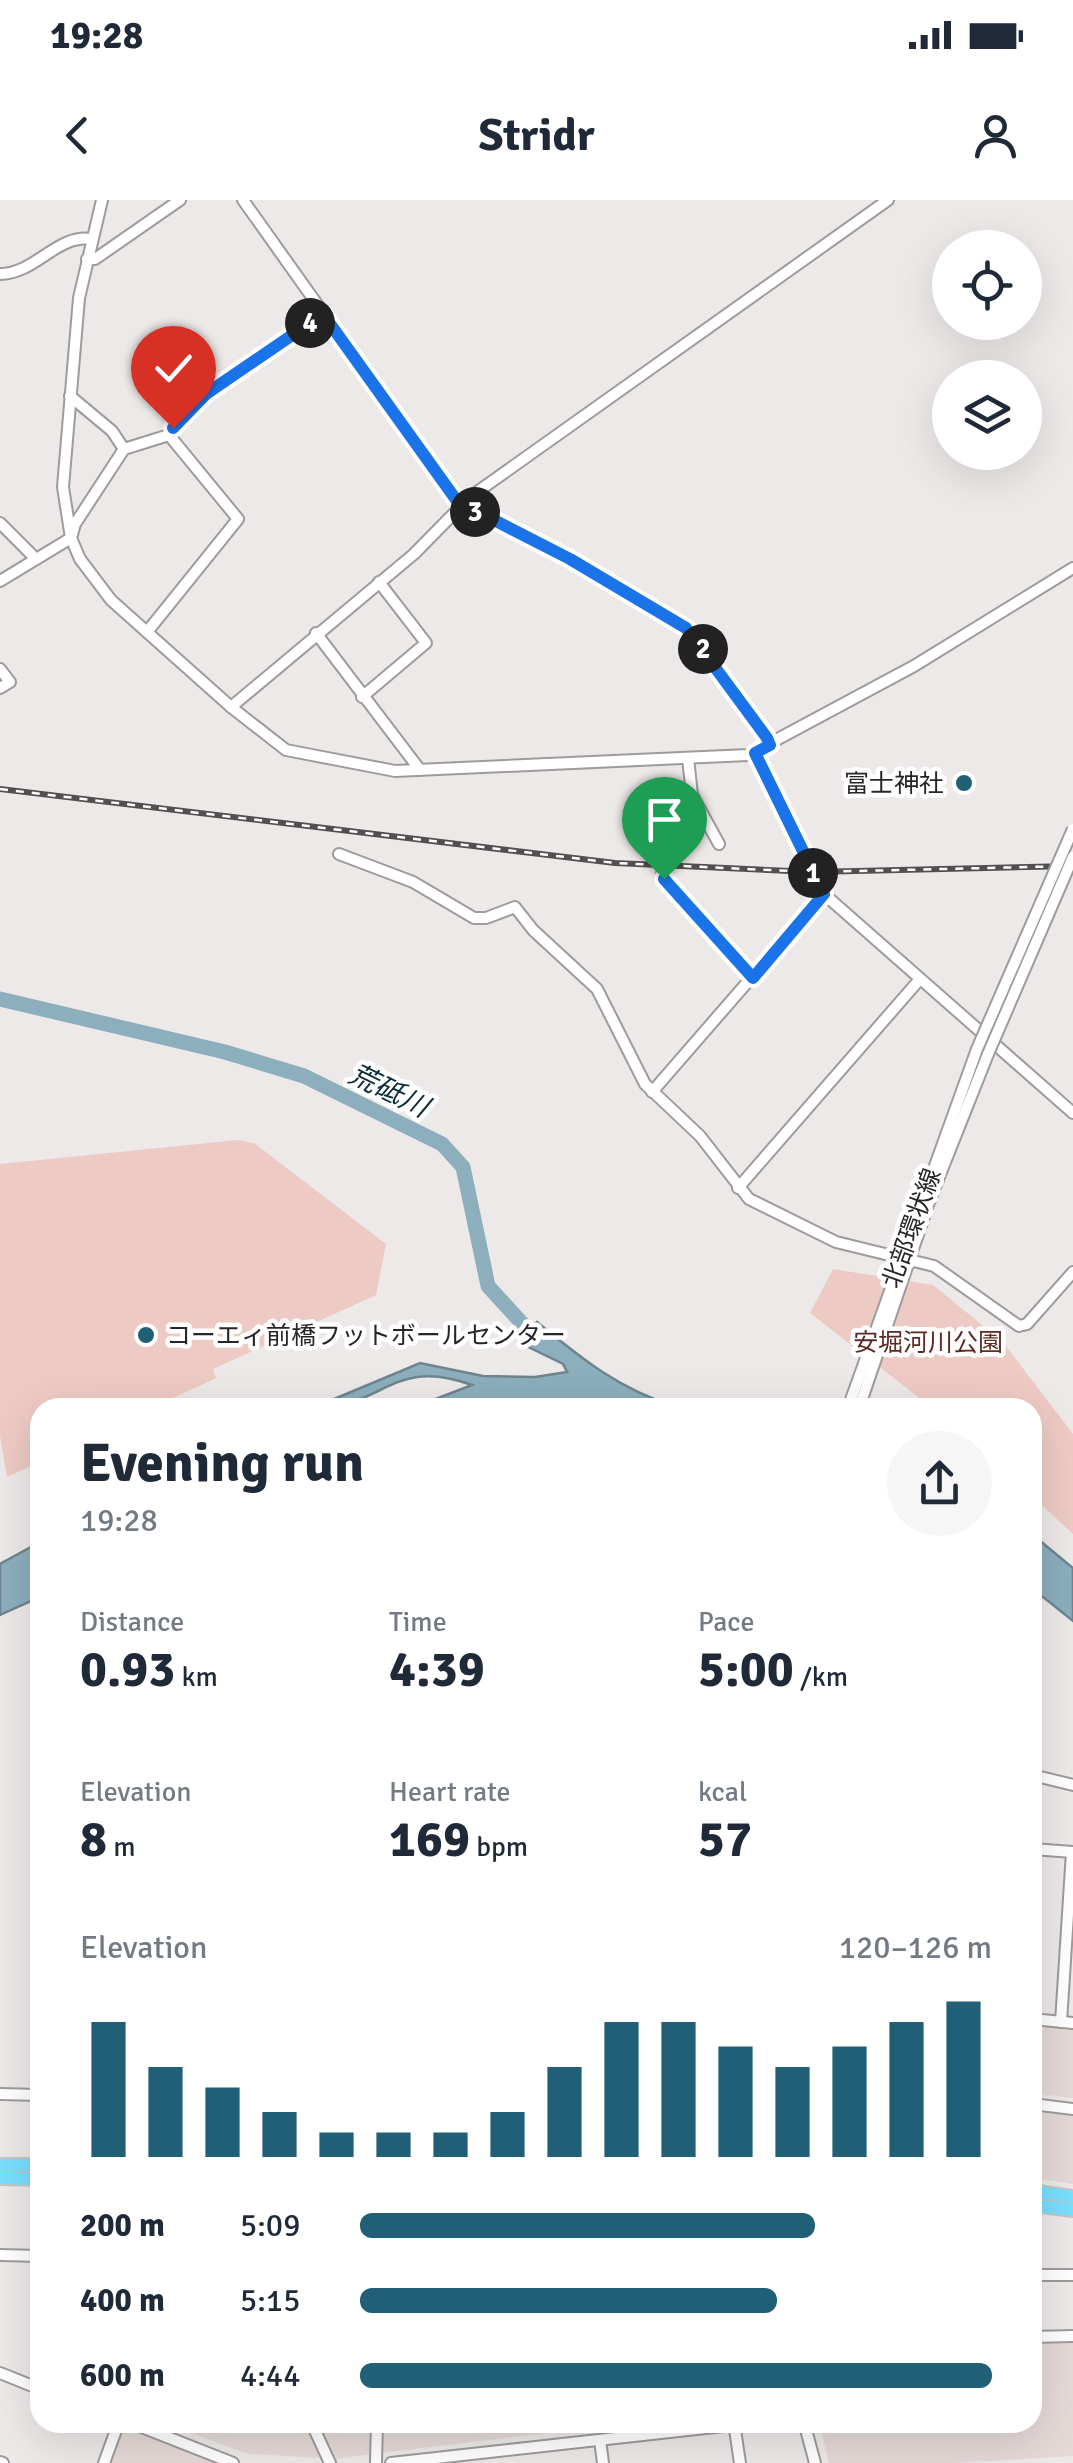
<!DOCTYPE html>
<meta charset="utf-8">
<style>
body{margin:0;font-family:Signika,"Noto Sans JP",sans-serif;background:#f6f6f7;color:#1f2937;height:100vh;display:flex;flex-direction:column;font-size:38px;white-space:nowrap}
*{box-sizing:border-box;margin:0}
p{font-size:32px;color:#747a83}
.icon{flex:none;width:55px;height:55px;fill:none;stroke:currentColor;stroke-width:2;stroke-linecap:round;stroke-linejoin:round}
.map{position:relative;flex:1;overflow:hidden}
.drawer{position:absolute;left:30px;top:1198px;width:1012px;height:1035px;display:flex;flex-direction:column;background:#fff;border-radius:30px;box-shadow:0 10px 40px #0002}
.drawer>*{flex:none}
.fabs{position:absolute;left:932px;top:30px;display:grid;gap:20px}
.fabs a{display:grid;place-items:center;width:110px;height:110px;border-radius:50%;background:#fff;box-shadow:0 10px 40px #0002;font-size:50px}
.pin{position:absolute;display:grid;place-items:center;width:85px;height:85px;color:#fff;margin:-102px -42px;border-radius:50% 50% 50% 0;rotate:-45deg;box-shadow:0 0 10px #0007}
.pin .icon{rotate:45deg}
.km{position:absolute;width:50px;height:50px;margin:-25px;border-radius:50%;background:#222;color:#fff;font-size:28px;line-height:50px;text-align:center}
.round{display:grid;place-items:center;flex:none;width:105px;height:105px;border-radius:52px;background:#f6f6f7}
.headline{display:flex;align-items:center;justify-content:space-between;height:170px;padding:0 50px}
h1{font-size:55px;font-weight:700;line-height:75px}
.figures{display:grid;grid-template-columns:repeat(3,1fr);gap:15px;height:170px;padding:10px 50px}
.figures div{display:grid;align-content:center}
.figures b{font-size:50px;font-weight:700}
.figures small{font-size:28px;font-weight:400}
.figures p{font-size:28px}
.chart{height:280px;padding:20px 50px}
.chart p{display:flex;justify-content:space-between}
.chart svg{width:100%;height:180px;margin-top:10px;stroke:#205f75;stroke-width:6}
ul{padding:0 50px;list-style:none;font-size:32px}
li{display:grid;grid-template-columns:160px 120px 1fr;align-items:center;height:75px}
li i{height:25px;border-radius:12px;background:#205f75}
.status{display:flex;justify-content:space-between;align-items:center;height:70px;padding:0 50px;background:#fff;direction:ltr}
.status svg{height:28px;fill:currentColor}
header{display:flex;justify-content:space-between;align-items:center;height:130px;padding:0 50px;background:#fff;font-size:45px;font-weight:700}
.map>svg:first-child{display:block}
.built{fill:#e4d9d7}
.green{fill:#eecac4}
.water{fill:#8caebd;stroke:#6e858f;stroke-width:2.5}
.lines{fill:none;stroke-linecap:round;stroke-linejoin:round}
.river{stroke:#8caebd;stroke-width:15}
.minor-casing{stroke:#9e9b9a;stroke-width:14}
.major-casing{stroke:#c7c6c6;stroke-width:16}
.minor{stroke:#fff;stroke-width:10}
.major{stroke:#79defd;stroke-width:12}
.rail-casing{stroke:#524f4f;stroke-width:6}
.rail{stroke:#fff;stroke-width:2.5;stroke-dasharray:8;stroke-linecap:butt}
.minor-bridge-casing{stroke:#9e9b9a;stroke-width:14;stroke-linecap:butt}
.minor-bridge{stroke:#fff;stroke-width:10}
.route-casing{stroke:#fff;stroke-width:20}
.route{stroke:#1a73e8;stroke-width:12}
.poi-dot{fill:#205f75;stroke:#fff;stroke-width:4}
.labels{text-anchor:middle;stroke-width:9;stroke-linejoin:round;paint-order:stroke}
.poi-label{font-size:25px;fill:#272525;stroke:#fff;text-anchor:end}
.street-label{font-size:25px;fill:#272525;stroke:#fff}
.park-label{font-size:25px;fill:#5c2b25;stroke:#fff}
.water-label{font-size:28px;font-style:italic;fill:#0c2d39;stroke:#fff}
</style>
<div class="status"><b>19:28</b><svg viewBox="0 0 49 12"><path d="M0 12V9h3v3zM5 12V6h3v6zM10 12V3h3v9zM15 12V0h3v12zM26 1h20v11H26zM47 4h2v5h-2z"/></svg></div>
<header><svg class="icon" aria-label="back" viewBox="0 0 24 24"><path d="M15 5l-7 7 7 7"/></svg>Stridr<svg class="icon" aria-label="person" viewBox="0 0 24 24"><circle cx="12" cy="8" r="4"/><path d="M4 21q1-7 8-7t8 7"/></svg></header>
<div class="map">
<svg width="1073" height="2263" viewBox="0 0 1073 2263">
<rect width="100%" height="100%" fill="#ede9e8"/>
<g class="built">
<path d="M 1043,1826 L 1073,1829 L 1073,1898 L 1038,1894 Z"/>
<path d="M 1033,1908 L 1073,1913 L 1073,1984 L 1033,1978 Z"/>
<path d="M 1073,2141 L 1073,2256 L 955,2263 L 829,2263 L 819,2223 L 1032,2222 L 1033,2142 Z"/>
<path d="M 165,2223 L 304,2223 L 320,2258 L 248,2254 Z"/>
<path d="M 318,2223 L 373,2223 L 372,2254 L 337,2259 Z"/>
<path d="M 381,2223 L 632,2223 L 380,2253 Z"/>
<path d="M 125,2225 L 223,2263 L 109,2263 Z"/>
</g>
<g class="green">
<path d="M 238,940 L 254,943 L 386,1044 L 376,1095 L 213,1169 L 216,1178 L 154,1207 L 40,1208 L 40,1262 L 7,1277 L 0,1236 L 0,964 Z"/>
<path d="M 833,1069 L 933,1085 L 1002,1141 L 1073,1234 L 1073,1334 L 1033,1297 L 1032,1208 L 931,1207 L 810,1113 Z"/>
</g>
<g class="water">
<path d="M 537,1122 C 582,1159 620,1190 677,1207 L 415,1207 L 472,1185 C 392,1156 385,1208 315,1207 L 420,1163 L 483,1176 L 535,1177 L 567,1172 L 563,1164 L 518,1142 Z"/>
<path d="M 1033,1335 L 1073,1368 L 1073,1421 L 1033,1389 Z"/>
<path d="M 40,1342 L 40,1397 L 0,1415 L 0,1364 Z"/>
</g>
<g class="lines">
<path class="river" d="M 0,799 L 225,852 L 304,876 L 442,944 L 463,967 L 488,1086 L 529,1131 L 546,1141"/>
<defs>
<g id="minor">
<path d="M 102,0 L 79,98 L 63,287 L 71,338 L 80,359 L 111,400 L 231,507 L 286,550 L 395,571 L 748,555 L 914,466 L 1073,368"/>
<path d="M 243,0 L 457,301 L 569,359 L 685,428 L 770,545"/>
<path d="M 87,59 L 95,59 L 180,0"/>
<path d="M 0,74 C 35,74 57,34 91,39"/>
<path d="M 70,196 L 112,231 L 124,249"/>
<path d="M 0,323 L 36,359"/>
<path d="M 0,381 L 71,338 L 75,324 L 124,249 L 169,235 L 206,195 L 323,114"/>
<path d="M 147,432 L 238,319 L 169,235"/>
<path d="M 316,433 L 420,570"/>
<path d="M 0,469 L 10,482 L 0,488"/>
<path d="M 362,497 L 426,443 L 379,382"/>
<path d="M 231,507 L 414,354 L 470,297 L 888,0"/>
<path d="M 755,553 L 824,694 L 1073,913"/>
<path d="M 688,558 L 692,595 L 719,644"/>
<path d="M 339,654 L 413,682 L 474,718 L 486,718 L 515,707 L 533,730 L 597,789 L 645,884 L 700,936 L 749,999 L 836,1042 L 934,1066 L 1019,1126 L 1027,1124 L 1073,1072"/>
<path d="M 662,674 L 753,778"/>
<path d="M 652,892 L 824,694"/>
<path d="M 738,988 L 920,779"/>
<path d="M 848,1208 L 977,849"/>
<path d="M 859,1208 L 928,1005 L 988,854"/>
<path d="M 1032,1575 L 1073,1585"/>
<path d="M 1032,1649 L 1073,1652"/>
<path d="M 1032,1819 L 1073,1823"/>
<path d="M 1061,1822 L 1072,1652"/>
<path d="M 0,1894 L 40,1895"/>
<path d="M 1032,1904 L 1073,1909"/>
<path d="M 0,2055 L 40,2056"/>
<path d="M 1032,2075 L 1073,2075"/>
<path d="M 1032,2137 L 1073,2136"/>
<path d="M 0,2173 L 40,2189"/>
<path d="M 38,2188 L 38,2056"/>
<path d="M 129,2222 L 233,2263"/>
<path d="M 311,2222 L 330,2263"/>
<path d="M 804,2222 L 815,2263"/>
<path d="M 734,2223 L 740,2263"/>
<path d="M 600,2240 L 603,2263"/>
<path d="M 0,2262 L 3,2263"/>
<path d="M 104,2263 L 119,2222"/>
<path d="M 376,2263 L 377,2222"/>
<path d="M 391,2263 L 760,2222"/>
</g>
<g id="major">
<path d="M 0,1965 L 40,1965"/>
<path d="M 0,1978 L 40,1979"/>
<path d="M 1032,1991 L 1073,1997"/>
<path d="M 1032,2005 L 1073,2010"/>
</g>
</defs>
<use href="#minor" class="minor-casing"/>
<use href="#major" class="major-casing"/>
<use href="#minor" class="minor"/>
<use href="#major" class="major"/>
<defs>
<path id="rail" d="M 0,589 L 615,663 L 813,672 L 1073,666"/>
</defs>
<use href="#rail" class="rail-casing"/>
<use href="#rail" class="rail"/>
<defs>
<g id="minor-bridge">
<path d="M 977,849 L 1073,629"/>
<path d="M 988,854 L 1073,657"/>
</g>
</defs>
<use href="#minor-bridge" class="minor-bridge-casing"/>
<use href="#minor-bridge" class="minor-bridge"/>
</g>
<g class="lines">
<defs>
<path id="route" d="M 173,228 L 206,194 L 323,114 L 457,301 L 570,359 L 686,428 L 767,538 L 770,545 L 755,553 L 824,694 L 753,778 L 664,679"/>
</defs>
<use href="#route" class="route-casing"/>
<use href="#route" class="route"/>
</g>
<g class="poi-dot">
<circle cx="964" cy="583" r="10"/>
<circle cx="146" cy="1135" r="10"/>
</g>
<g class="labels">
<g class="poi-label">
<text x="944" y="592">富士神社</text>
<text x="166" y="1144" text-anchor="start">コーエィ前橋フットボールセンター</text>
</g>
<g class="street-label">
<text transform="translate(911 1028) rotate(-70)" y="9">北部環状線</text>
</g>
<g class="park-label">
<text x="928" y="1151">安堀河川公園</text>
</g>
<g class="water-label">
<text transform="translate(389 890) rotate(26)" y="10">荒砥川</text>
</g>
</g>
</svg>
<div class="fabs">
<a><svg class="icon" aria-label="locate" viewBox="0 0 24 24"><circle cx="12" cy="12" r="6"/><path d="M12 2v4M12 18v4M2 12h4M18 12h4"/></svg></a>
<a><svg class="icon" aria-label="layers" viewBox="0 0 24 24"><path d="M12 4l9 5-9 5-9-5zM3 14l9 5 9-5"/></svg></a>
</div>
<div class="pin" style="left:664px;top:679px;background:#1e9e55"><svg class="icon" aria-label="arrive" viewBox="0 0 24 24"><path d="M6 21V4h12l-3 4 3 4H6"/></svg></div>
<div class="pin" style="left:173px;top:228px;background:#d93025"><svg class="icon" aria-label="check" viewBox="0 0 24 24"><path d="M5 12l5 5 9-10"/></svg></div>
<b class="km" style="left:813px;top:673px">1</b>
<b class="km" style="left:703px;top:449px">2</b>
<b class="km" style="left:475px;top:312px">3</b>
<b class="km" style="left:310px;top:123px">4</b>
<section class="drawer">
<div class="headline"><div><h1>Evening run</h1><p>19:28</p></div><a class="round"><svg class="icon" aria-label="share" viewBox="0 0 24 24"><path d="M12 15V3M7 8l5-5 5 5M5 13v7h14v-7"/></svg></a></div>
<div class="figures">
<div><p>Distance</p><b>0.93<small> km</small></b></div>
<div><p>Time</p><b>4:39</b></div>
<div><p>Pace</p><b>5:00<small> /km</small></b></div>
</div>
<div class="figures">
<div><p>Elevation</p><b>8<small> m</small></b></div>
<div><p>Heart rate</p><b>169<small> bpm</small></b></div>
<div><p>kcal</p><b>57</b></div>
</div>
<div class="chart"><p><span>Elevation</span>120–126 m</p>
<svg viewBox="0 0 160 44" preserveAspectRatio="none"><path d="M5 44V11M15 44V22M25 44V27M35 44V33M45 44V38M55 44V38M65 44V38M75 44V33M85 44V22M95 44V11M105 44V11M115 44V17M125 44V22M135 44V17M145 44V11M155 44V6"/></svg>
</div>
<ul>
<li><b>200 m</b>5:09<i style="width:72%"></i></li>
<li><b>400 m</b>5:15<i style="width:66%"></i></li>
<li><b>600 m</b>4:44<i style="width:100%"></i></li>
</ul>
</section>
</div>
